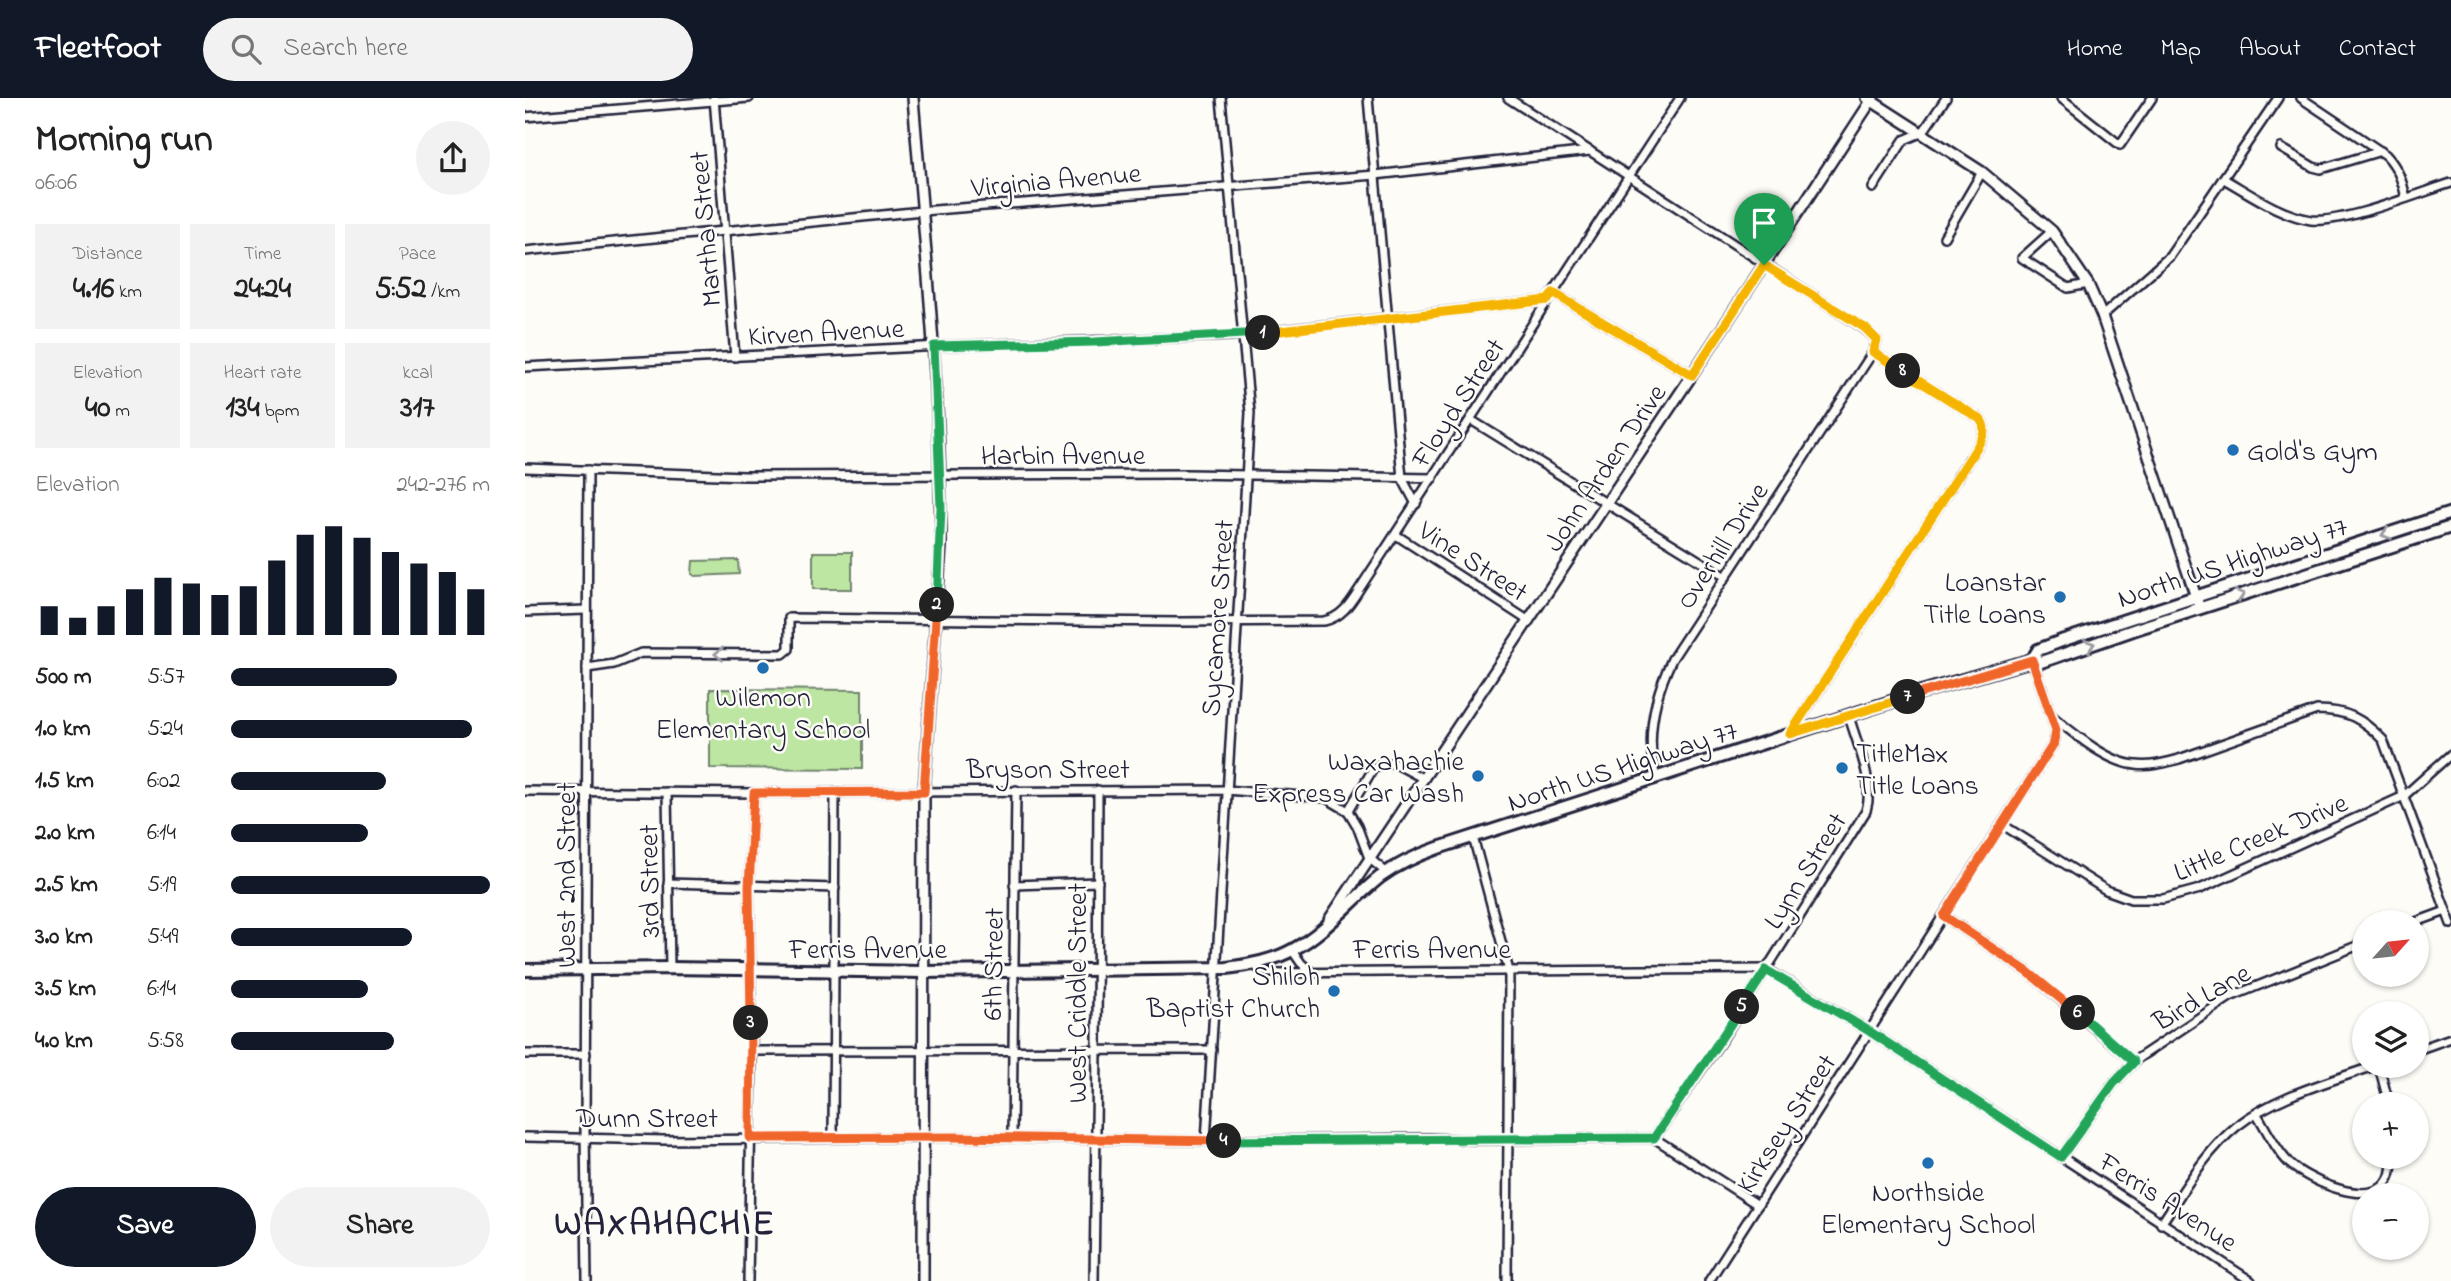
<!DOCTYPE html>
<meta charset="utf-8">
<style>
body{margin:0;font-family:"Indie Flower",sans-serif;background:#f2f2f2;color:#222;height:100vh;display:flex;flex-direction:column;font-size:26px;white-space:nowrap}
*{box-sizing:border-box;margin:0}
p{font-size:23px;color:#767676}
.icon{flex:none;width:38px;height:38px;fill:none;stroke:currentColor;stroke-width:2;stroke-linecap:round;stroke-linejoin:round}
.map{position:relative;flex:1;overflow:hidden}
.details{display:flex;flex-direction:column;background:#fff;width:525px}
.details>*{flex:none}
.needle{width:46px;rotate:63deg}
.controls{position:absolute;left:1827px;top:812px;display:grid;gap:14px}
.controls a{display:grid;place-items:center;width:77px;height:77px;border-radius:50%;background:#fff;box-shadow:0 2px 5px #0004;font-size:35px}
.pin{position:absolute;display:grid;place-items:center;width:60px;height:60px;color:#fff;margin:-72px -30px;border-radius:50% 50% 50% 0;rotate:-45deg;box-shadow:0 0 7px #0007}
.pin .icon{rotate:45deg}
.km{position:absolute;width:35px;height:35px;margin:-18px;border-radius:50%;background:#222;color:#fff;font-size:19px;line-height:35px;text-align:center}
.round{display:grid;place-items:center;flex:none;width:74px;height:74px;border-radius:37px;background:#f2f2f2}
.head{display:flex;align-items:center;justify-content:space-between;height:119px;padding:0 35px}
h1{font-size:38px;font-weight:700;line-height:52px}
.figures{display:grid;grid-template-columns:repeat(3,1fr);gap:10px;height:119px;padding:7px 35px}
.figures div{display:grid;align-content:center;border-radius:0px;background:#f2f2f2;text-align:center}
.figures b{font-size:30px;font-weight:700}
.figures small{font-size:19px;font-weight:400}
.figures p{font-size:19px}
.chart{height:196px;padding:14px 35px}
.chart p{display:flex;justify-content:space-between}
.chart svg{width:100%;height:126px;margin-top:7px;stroke:#111827;stroke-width:6}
.cta{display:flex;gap:14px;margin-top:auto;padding:14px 35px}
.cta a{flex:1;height:80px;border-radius:42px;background:#111827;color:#fff;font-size:28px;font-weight:700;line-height:80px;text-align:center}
.cta a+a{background:#f2f2f2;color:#222}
ul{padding:0 35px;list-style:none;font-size:23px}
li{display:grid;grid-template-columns:112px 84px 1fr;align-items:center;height:52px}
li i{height:18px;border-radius:9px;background:#111827}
header{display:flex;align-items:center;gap:42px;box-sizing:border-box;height:98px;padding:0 35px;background:#111827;color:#fff}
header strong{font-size:33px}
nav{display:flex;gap:38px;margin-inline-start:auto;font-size:24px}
.search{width:490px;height:63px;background:#f2f2f2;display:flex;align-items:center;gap:18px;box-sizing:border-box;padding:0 24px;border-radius:38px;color:#767676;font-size:26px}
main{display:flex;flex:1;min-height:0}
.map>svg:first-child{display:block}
.green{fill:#bde6a2;stroke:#70846e;stroke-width:2}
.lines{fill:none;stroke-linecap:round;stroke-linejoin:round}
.minor-casing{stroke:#22223b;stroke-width:12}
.tertiary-casing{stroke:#22223b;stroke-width:14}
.primary-casing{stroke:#22223b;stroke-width:16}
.minor{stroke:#fdfcf7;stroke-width:7}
.tertiary{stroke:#fdfcf7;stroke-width:9}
.primary{stroke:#fdfcf7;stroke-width:10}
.oneway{stroke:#9a9aa2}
.split-1-casing{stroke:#fff;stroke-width:14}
.split-2-casing{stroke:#fff;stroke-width:14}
.split-3-casing{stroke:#fff;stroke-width:14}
.split-4-casing{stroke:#fff;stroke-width:14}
.split-5-casing{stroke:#fff;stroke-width:14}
.split-6-casing{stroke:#fff;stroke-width:14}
.split-7-casing{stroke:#fff;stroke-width:14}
.split-8-casing{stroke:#fff;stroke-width:14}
.split-9-casing{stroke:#fff;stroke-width:14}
.split-1{stroke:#f5b400;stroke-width:9}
.split-2{stroke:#22a559;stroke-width:9}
.split-3{stroke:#f0652b;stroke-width:9}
.split-4{stroke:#f0652b;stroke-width:9}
.split-5{stroke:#22a559;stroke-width:9}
.split-6{stroke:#22a559;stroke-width:9}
.split-7{stroke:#f0652b;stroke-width:9}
.split-8{stroke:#f5b400;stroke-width:9}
.split-9{stroke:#f5b400;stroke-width:9}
.poi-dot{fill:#1f6fb2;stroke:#fdfcf7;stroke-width:2.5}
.labels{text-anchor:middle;stroke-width:5;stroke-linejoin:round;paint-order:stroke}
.street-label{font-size:28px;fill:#22223b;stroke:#fdfcf7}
.poi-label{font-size:28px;fill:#22223b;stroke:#fdfcf7;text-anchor:end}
.district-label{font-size:35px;font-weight:bold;letter-spacing:2px;fill:#22223b;stroke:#fdfcf7}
</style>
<header>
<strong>Fleetfoot</strong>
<div class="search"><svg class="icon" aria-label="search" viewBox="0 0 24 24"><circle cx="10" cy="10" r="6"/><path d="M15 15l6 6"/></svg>Search here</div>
<nav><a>Home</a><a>Map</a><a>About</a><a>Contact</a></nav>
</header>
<main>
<section class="details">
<div class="head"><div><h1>Morning run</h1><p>06:06</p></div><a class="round"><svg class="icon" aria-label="share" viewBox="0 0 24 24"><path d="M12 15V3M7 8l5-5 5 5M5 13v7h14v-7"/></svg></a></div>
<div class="figures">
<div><p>Distance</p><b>4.16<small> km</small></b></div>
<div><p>Time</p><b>24:24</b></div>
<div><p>Pace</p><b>5:52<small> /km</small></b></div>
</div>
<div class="figures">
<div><p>Elevation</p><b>40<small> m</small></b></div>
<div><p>Heart rate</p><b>134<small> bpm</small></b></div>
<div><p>kcal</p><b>317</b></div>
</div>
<div class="chart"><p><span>Elevation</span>242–276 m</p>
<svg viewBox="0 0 160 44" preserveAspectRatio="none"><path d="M5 44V34M15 44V38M25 44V34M35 44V28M45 44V24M55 44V26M65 44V30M75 44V27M85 44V18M95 44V9M105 44V6M115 44V10M125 44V15M135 44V19M145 44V22M155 44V28"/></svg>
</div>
<ul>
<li><b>500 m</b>5:57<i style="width:64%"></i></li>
<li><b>1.0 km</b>5:24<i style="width:93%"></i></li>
<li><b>1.5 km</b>6:02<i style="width:60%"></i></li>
<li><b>2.0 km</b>6:14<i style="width:53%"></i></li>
<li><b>2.5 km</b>5:19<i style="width:100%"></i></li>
<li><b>3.0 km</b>5:49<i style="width:70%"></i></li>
<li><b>3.5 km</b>6:14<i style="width:53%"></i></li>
<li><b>4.0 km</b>5:58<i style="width:63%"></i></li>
</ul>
<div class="cta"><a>Save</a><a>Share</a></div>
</section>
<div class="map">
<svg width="1926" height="1183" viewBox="0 0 1926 1183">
<rect width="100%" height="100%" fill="#fdfcf7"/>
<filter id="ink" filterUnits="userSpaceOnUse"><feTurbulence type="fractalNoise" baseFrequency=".0143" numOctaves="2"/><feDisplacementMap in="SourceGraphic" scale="14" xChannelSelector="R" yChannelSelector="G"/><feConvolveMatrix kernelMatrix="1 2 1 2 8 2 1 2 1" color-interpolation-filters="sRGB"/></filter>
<g filter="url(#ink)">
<g class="green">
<rect x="288" y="454" width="39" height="37"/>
<path d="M 213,462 L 214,476 L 170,478 L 167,476 L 168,463 Z"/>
<path d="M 185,591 L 337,592 L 337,671 L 185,670 Z"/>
</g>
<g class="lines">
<defs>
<g id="minor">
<path d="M 189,0 L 210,259"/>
<path d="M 843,0 L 877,380 L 891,406"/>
<path d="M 983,0 L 1340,231 L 1352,242 L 1348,254 L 1147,561 C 1129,599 1120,639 1131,680"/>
<path d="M 1536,0 L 1595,47 L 1627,0"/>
<path d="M 1776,0 L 1861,57 C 1873,70 1877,82 1881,100"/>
<path d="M 0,19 L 224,0"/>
<path d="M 1756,50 L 1788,69 L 1796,71 L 1856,53"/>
<path d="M 1699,81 C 1727,97 1755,117 1786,122 C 1816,126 1895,95 1926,85"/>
<path d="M 1348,90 L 1379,42 L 1398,34 L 1421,0"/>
<path d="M 1527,133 L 1497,160 L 1543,190 L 1563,186"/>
<path d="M 1419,139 L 1457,74"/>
<path d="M 0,153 L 397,113 L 850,77 L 1065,53"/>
<path d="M 1028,195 L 1167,277"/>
<path d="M 1577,218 L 1645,158 L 1753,0"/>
<path d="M 0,269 L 416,248 L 704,238 L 1023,202"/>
<path d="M 946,322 L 1201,479"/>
<path d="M 0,370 L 220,378 L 661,376 L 908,380"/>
<path d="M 871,437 L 1004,523"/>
<path d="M 0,514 L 62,512"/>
<path d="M 62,570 L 89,566 L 116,555 L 258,556 L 264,551 L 264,520 L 655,524 L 799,523 C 819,519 827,502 837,487 L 1155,0"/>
<path d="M 1527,618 C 1548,635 1583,665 1611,667 C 1625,669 1639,665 1654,661 L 1792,612 C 1822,612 1838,621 1858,642 L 1926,826"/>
<path d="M 1266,635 L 1447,357 C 1454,346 1465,333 1455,321 L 1348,254"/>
<path d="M 0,693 L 229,695 L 701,692 L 790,699 L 801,700 L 823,713 L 832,728 L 844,760 L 862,775"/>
<path d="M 142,694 L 145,870"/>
<path d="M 823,713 L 848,671 L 857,665 L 869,665 L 899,681"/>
<path d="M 1478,727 L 1581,792 L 1606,801 L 1638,801 L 1675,791 L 1879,698 L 1926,656"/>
<path d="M 948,739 L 984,873 L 982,1183"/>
<path d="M 143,785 L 310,790"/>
<path d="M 489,787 L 573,784"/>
<path d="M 1419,818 L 1503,874 L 1609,964"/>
<path d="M 1891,824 L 1921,813"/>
<path d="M 767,852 L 776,865 L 785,873"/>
<path d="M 729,867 L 735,872 L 745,875 L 1241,871 L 1344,933 L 1726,1183"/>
<path d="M 1892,952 L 1926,940"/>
<path d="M 227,953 L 687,952"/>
<path d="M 0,956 L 61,956"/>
<path d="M 1854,968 L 1864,1006"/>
<path d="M 1732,1016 C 1742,1033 1751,1052 1765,1066 C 1783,1082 1848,1113 1864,1080 C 1867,1074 1867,1066 1867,1059"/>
<path d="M 0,1039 L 140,1042 L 427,1039 L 681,1043 L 904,1040 L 950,1042 L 1129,1040 L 1233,1107"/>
<path d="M 308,1040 L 310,694"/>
<path d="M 487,1040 L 491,692"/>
<path d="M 1129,1040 L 1198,940 L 1341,713 C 1350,683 1332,647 1324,618"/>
<path d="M 681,1043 L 725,315 L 696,0"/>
<path d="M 1536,1059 L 1589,985 L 1612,961 L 1705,899 L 1839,845"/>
<path d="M 1636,1126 C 1659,1092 1680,1054 1712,1028 C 1750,998 1804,984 1849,968"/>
<path d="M 62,1183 L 60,1032 L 63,372"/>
<path d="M 223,1183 L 227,953 L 224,789 L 229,695"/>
<path d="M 569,1183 L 572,953 L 573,692"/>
<path d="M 1184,1183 L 1529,645 L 1531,632 L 1507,562"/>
</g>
<g id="tertiary">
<path d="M 388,0 C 400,149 416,298 416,448 L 399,694 L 398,1183"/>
<path d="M 1342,0 L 1457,74 L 1527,133 L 1563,186 L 1577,218 L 1673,505"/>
<path d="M 804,822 L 1167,277 L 1348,0"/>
</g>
<g id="primary">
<path d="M 1507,562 L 1513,552 L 1539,542 L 1926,415"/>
<path d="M 0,872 L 145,870 L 398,874 L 702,870 C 725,867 748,863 769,851 C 802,833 826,802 855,779 C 873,766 893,757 913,750 L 1393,595 L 1507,562 L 1516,564 L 1611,531 L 1926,429"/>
</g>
</defs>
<use href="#minor" class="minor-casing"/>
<use href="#tertiary" class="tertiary-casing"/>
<use href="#primary" class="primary-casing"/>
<use href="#minor" class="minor"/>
<use href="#tertiary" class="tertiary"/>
<use href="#primary" class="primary"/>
</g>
<defs><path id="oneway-chevron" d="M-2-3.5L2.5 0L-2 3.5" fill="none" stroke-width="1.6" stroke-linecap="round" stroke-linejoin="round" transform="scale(1.75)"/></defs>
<g class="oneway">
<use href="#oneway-chevron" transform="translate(1861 436) rotate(162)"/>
<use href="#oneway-chevron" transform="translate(1715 497) rotate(-18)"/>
<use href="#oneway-chevron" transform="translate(1565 547) rotate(-18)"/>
<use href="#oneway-chevron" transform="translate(194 556) rotate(-180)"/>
</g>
</g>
<g class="lines" filter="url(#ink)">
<defs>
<path id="split-1" d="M 738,235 L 1023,202 L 1028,195 L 1167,277 L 1239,167"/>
<path id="split-2" d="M 412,507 L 416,410 L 409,248 L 570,244 L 738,235"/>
<path id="split-3" d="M 226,925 L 224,789 L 229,695 L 399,694 L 412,507"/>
<path id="split-4" d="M 226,925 L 225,1040 L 427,1039 L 699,1043"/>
<path id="split-5" d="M 699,1043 L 1129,1040 L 1217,909"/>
<path id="split-6" d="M 1217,909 L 1241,872 L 1344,933 L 1536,1059 L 1589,985 L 1609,964 L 1553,915"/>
<path id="split-7" d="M 1383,599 L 1507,562 L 1531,632 L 1529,645 L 1419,818 L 1503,874 L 1553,915"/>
<path id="split-8" d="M 1378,273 L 1455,321 C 1465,333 1454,345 1447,357 L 1265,636 L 1383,599"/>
<path id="split-9" d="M 1239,167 L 1340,230 L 1352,242 L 1348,254 L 1378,273"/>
</defs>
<use href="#split-1" class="split-1-casing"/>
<use href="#split-2" class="split-2-casing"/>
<use href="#split-3" class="split-3-casing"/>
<use href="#split-4" class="split-4-casing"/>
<use href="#split-5" class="split-5-casing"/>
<use href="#split-6" class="split-6-casing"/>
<use href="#split-7" class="split-7-casing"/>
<use href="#split-8" class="split-8-casing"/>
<use href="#split-9" class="split-9-casing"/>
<use href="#split-1" class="split-1"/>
<use href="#split-2" class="split-2"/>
<use href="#split-3" class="split-3"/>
<use href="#split-4" class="split-4"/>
<use href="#split-5" class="split-5"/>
<use href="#split-6" class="split-6"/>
<use href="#split-7" class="split-7"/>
<use href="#split-8" class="split-8"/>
<use href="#split-9" class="split-9"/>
</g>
<g class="poi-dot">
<circle cx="1708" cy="352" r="7"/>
<circle cx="1535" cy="499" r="7"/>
<circle cx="238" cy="570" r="7"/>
<circle cx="1317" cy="670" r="7"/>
<circle cx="953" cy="678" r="7"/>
<circle cx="809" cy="893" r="7"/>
<circle cx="1403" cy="1065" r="7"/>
</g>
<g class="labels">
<g class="street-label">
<text transform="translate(531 81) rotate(-5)" y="10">Virginia Avenue</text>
<text transform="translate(179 131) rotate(-95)" y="10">Martha Street</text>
<text transform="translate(301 233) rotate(-3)" y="10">Kirven Avenue</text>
<text transform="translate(932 304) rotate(-57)" y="10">Floyd Street</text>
<text x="538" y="366">Harbin Avenue</text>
<text transform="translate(1079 369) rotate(-56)" y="10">John Arden Drive</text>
<text transform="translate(1196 447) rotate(-57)" y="10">Overhill Drive</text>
<text transform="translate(949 462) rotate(33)" y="10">Vine Street</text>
<text transform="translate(1707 463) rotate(-18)" y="10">North US Highway 77</text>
<text transform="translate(691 520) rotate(-86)" y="10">Sycamore Street</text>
<text transform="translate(1097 667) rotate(-18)" y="10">North US Highway 77</text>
<text x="523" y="680">Bryson Street</text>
<text transform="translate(1735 738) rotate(-23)" y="10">Little Creek Drive</text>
<text transform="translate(1279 772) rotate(-58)" y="10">Lynn Street</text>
<text transform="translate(40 777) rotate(-90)" y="10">West 2nd Street</text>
<text transform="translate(123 783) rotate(-91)" y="10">3rd Street</text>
<text x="343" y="860">Ferris Avenue</text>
<text x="907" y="860">Ferris Avenue</text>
<text transform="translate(467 866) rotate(-89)" y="10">6th Street</text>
<text transform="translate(551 895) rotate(-90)" y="10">West Criddle Street</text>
<text transform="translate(1676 898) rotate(-30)" y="10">Bird Lane</text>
<text x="122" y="1029">Dunn Street</text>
<text transform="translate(1260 1025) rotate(-57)" y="10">Kirksey Street</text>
<text transform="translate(1644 1103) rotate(33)" y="10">Ferris Avenue</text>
</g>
<g class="poi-label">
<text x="1722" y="362" text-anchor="start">Gold's Gym</text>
<text x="1521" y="493">Loanstar<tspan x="1521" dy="32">Title Loans</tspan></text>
<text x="238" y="608" text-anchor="middle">Wilemon<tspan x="238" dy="32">Elementary School</tspan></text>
<text x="1331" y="664" text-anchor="start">TitleMax<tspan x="1331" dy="32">Title Loans</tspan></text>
<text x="939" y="672">Waxahachie<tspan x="939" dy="32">Express Car Wash</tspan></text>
<text x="795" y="887">Shiloh<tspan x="795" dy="32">Baptist Church</tspan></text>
<text x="1403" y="1103" text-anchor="middle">Northside<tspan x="1403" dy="32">Elementary School</tspan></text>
</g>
<g class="district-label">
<text x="140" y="1136">WAXAHACHIE</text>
</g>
</g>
</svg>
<div class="controls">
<a><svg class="needle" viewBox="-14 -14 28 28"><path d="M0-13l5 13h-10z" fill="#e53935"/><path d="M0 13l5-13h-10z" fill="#767676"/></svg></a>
<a><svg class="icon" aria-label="layers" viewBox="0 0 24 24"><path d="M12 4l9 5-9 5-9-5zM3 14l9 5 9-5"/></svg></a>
<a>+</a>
<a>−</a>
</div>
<div class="pin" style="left:1239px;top:167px;background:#1e9e55"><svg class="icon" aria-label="arrive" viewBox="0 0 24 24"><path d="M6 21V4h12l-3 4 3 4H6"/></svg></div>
<b class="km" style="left:738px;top:235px">1</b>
<b class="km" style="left:412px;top:507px">2</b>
<b class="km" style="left:226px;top:925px">3</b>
<b class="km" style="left:699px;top:1043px">4</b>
<b class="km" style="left:1217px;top:909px">5</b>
<b class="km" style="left:1553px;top:915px">6</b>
<b class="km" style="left:1383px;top:599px">7</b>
<b class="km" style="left:1378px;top:273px">8</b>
</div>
</main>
